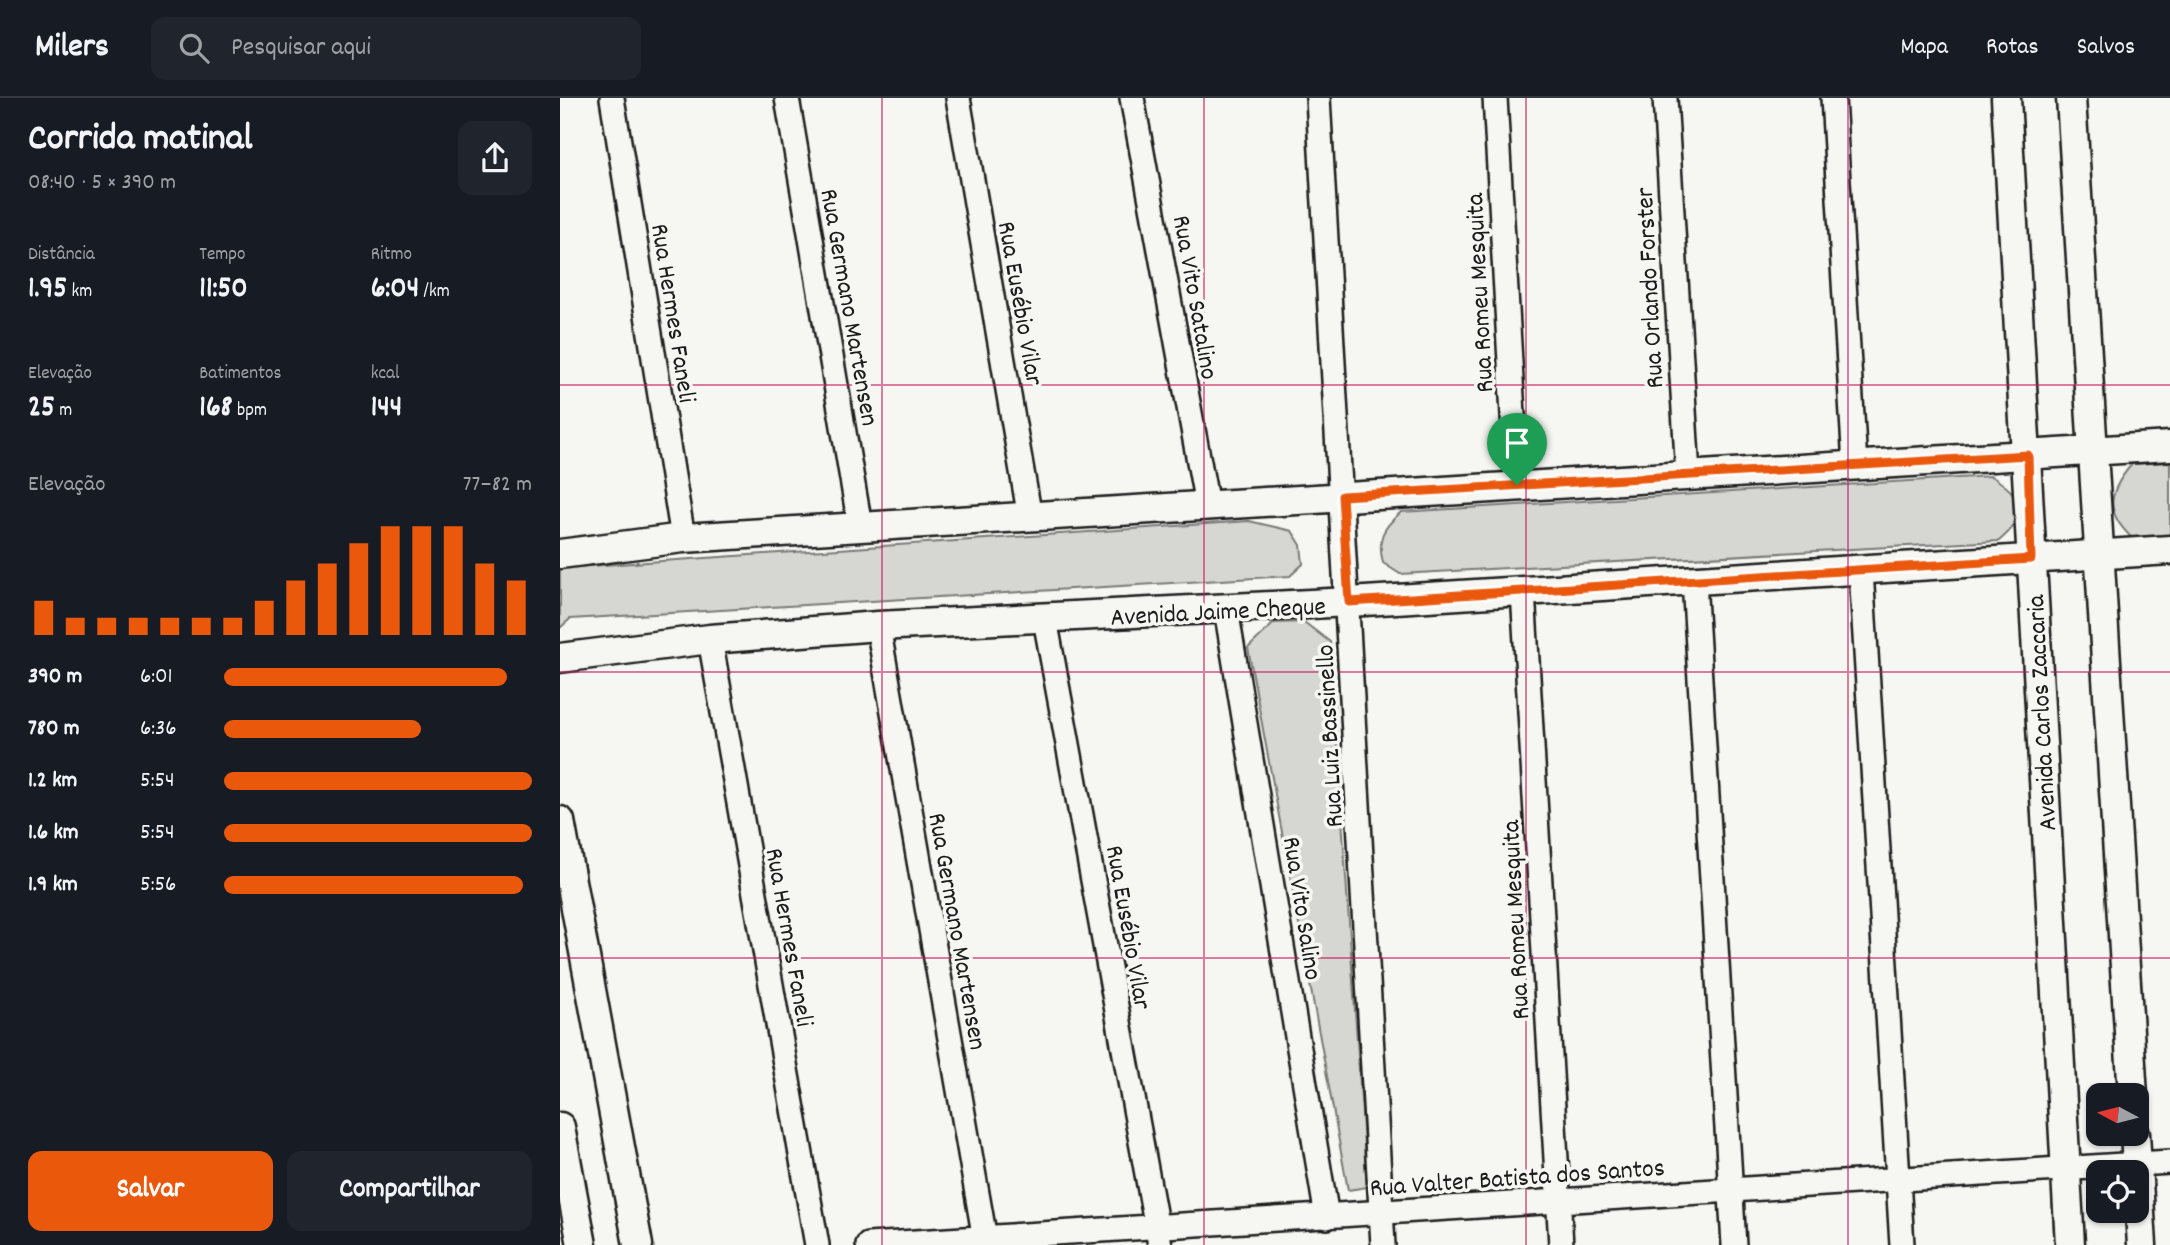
<!DOCTYPE html>
<html lang="pt">
<meta charset="utf-8">
<style>
body{margin:0;font-family:Dekko,sans-serif;background:#20242c;color:#f1f3f6;height:100vh;display:flex;flex-direction:column;font-size:26px;white-space:nowrap}
*{box-sizing:border-box;margin:0}
p{font-size:23px;color:#9ea1a6}
.icon{flex:none;width:38px;height:38px;fill:none;stroke:currentColor;stroke-width:2;stroke-linecap:round;stroke-linejoin:round}
.map{position:relative;flex:1;overflow:hidden}
.side{display:flex;flex-direction:column;background:#171b24;width:560px}
.side>*{flex:none}
.needle{width:46px;rotate:277deg}
.tools{position:absolute;left:1526px;top:985px;display:grid;gap:14px}
.tools a{display:grid;place-items:center;width:63px;height:63px;border-radius:14px;background:#171b24;box-shadow:0 2px 5px #0004;font-size:35px}
.pin{position:absolute;display:grid;place-items:center;width:60px;height:60px;color:#fff;margin:-72px -30px;border-radius:50% 50% 50% 0;rotate:-45deg;box-shadow:0 0 7px #0007}
.pin .icon{rotate:45deg}
.round{display:grid;place-items:center;flex:none;width:74px;height:74px;border-radius:14px;background:#20242c}
.headline{display:flex;align-items:center;justify-content:space-between;height:119px;padding:0 28px}
h1{font-size:38px;font-weight:700;line-height:52px}
.metrics{display:grid;grid-template-columns:repeat(3,1fr);gap:10px;height:119px;padding:7px 28px}
.metrics div{display:grid;align-content:center}
.metrics b{font-size:30px;font-weight:700}
.metrics small{font-size:19px;font-weight:400}
.metrics p{font-size:19px}
.chart{height:196px;padding:14px 28px}
.chart p{display:flex;justify-content:space-between}
.chart svg{width:100%;height:126px;margin-top:7px;stroke:#ea580c;stroke-width:6}
.button{display:flex;gap:14px;margin-top:auto;padding:14px 28px}
.button a{flex:1;height:80px;border-radius:14px;background:#ea580c;color:#fff;font-size:28px;font-weight:700;line-height:80px;text-align:center}
.button a+a{background:#20242c;color:#f1f3f6}
ul{padding:0 28px;list-style:none;font-size:23px}
li{display:grid;grid-template-columns:112px 84px 1fr;align-items:center;height:52px}
li i{height:18px;border-radius:9px;background:#ea580c}
header{display:flex;align-items:center;gap:42px;box-sizing:border-box;height:98px;padding:0 35px;background:#171b24;border-bottom:2px solid #363941}
header strong{font-size:33px}
nav{display:flex;gap:38px;margin-inline-start:auto;font-size:24px}
.search{width:490px;height:63px;background:#20242c;display:flex;align-items:center;gap:18px;box-sizing:border-box;padding:0 24px;border-radius:14px;color:#9ea1a6;font-size:26px}
main{display:flex;flex:1;min-height:0}
.map>svg:first-child{display:block}
.green{fill:#d6d6d2;stroke:#797977;stroke-width:2}
.lines{fill:none;stroke-linecap:round;stroke-linejoin:round}
.minor-casing{stroke:#1c1c1c;stroke-width:28}
.tertiary-casing{stroke:#1c1c1c;stroke-width:33}
.minor{stroke:#f6f6f2;stroke-width:23}
.tertiary{stroke:#f6f6f2;stroke-width:28}
.route-casing{stroke:#fff;stroke-width:14}
.route{stroke:#ea580c;stroke-width:9}
.grid{fill:none;stroke:#c2185b;stroke-width:2;stroke-opacity:0.55}
.labels{text-anchor:middle;stroke-width:7;stroke-linejoin:round;paint-order:stroke}
.street-label{font-size:26px;fill:#1c1c1c;stroke:#f6f6f2}
</style>
<header>
<strong>Milers</strong>
<div class="search"><svg class="icon" aria-label="search" viewBox="0 0 24 24"><circle cx="10" cy="10" r="6"/><path d="M15 15l6 6"/></svg>Pesquisar aqui</div>
<nav><a>Mapa</a><a>Rotas</a><a>Salvos</a></nav>
</header>
<main>
<section class="side">
<div class="headline"><div><h1>Corrida matinal</h1><p>08:40 · 5 × 390 m</p></div><a class="round"><svg class="icon" aria-label="share" viewBox="0 0 24 24"><path d="M12 15V3M7 8l5-5 5 5M5 13v7h14v-7"/></svg></a></div>
<div class="metrics">
<div><p>Distância</p><b>1.95<small> km</small></b></div>
<div><p>Tempo</p><b>11:50</b></div>
<div><p>Ritmo</p><b>6:04<small> /km</small></b></div>
</div>
<div class="metrics">
<div><p>Elevação</p><b>25<small> m</small></b></div>
<div><p>Batimentos</p><b>168<small> bpm</small></b></div>
<div><p>kcal</p><b>144</b></div>
</div>
<div class="chart"><p><span>Elevação</span>77–82 m</p>
<svg viewBox="0 0 160 44" preserveAspectRatio="none"><path d="M5 44V32M15 44V38M25 44V38M35 44V38M45 44V38M55 44V38M65 44V38M75 44V32M85 44V25M95 44V19M105 44V12M115 44V6M125 44V6M135 44V6M145 44V19M155 44V25"/></svg>
</div>
<ul>
<li><b>390 m</b>6:01<i style="width:92%"></i></li>
<li><b>780 m</b>6:36<i style="width:64%"></i></li>
<li><b>1.2 km</b>5:54<i style="width:100%"></i></li>
<li><b>1.6 km</b>5:54<i style="width:100%"></i></li>
<li><b>1.9 km</b>5:56<i style="width:97%"></i></li>
</ul>
<div class="button"><a>Salvar</a><a>Compartilhar</a></div>
</section>
<div class="map">
<svg width="1610" height="1147" viewBox="0 0 1610 1147">
<rect width="100%" height="100%" fill="#f6f6f2"/>
<filter id="ink" filterUnits="userSpaceOnUse"><feTurbulence type="fractalNoise" baseFrequency=".0143" numOctaves="2"/><feDisplacementMap in="SourceGraphic" scale="14" xChannelSelector="R" yChannelSelector="G"/><feConvolveMatrix kernelMatrix="1 2 1 2 8 2 1 2 1" color-interpolation-filters="sRGB"/></filter>
<g filter="url(#ink)">
<g class="green">
<path d="M 1610,364 L 1610,437 L 1572,440 C 1543,413 1549,393 1572,366 Z"/>
<path d="M 1431,378 C 1465,399 1471,416 1439,443 L 840,476 L 823,465 C 817,440 822,431 841,414 Z"/>
<path d="M 689,423 L 732,433 L 741,447 L 743,466 L 730,478 L 10,521 L 0,530 L 0,470 Z"/>
<path d="M 744,524 L 770,544 L 807,1089 L 788,1092 L 688,550 L 714,525 Z"/>
</g>
<g class="lines">
<defs>
<g id="minor">
<path d="M 52,0 L 123,440"/>
<path d="M 227,0 L 300,428"/>
<path d="M 398,0 L 470,420"/>
<path d="M 572,0 L 647,407"/>
<path d="M 758,0 L 823,1147"/>
<path d="M 935,0 L 957,387"/>
<path d="M 1105,0 L 1128,377"/>
<path d="M 1273,0 L 1295,367"/>
<path d="M 1301,472 L 1342,1147"/>
<path d="M 1134,482 L 1174,1147"/>
<path d="M 963,493 L 1001,1147"/>
<path d="M 666,511 L 767,1119"/>
<path d="M 485,521 L 600,1147"/>
<path d="M 318,528 L 426,1147"/>
<path d="M 150,541 L 257,1147"/>
<path d="M 308,1147 L 1610,1064"/>
</g>
<g id="tertiary">
<path d="M 1446,0 L 1510,1147"/>
<path d="M 1511,0 L 1573,998"/>
<path d="M 0,456 L 123,440 L 1610,348"/>
<path d="M 0,560 L 150,541 L 318,528 L 789,504 L 1610,452"/>
<path d="M 0,723 L 78,1147"/>
<path d="M 0,1029 L 22,1147"/>
<path d="M 1575,1036 L 1582,1147"/>
</g>
</defs>
<use href="#minor" class="minor-casing"/>
<use href="#tertiary" class="tertiary-casing"/>
<use href="#minor" class="minor"/>
<use href="#tertiary" class="tertiary"/>
</g>
</g>
<g class="lines" filter="url(#ink)">
<defs>
<path id="route" d="M 1468,357 L 1471,461 L 789,504 L 782,398 Z"/>
</defs>
<use href="#route" class="route-casing"/>
<use href="#route" class="route"/>
</g>
<path class="grid" d="M 322,0 L 322,1147M 644,0 L 644,1147M 966,0 L 966,1147M 1288,0 L 1288,1147M 0,287 L 1610,287M 0,574 L 1610,574M 0,860 L 1610,860"/>
<g class="labels">
<g class="street-label">
<text transform="translate(1088 190) rotate(-93)" y="9">Rua Orlando Forster</text>
<text transform="translate(918 195) rotate(-93)" y="9">Rua Romeu Mesquita</text>
<text transform="translate(637 199) rotate(80)" y="9">Rua Vito Satalino</text>
<text transform="translate(462 205) rotate(80)" y="9">Rua Eusébio Vilar</text>
<text transform="translate(291 209) rotate(80)" y="9">Rua Germano Martensen</text>
<text transform="translate(115 215) rotate(81)" y="9">Rua Hermes Faneli</text>
<text transform="translate(658 512) rotate(-3)" y="9">Avenida Jaime Cheque</text>
<text transform="translate(1480 615) rotate(-93)" y="9">Avenida Carlos Zaccaria</text>
<text transform="translate(768 638) rotate(-93)" y="9">Rua Luiz Bassinello</text>
<text transform="translate(744 810) rotate(81)" y="9">Rua Vito Salino</text>
<text transform="translate(954 822) rotate(-93)" y="9">Rua Romeu Mesquita</text>
<text transform="translate(570 829) rotate(80)" y="9">Rua Eusébio Vilar</text>
<text transform="translate(399 833) rotate(80)" y="9">Rua Germano Martensen</text>
<text transform="translate(231 839) rotate(80)" y="9">Rua Hermes Faneli</text>
<text transform="translate(957 1078) rotate(-4)" y="9">Rua Valter Batista dos Santos</text>
</g>
</g>
</svg>
<div class="tools">
<a><svg class="needle" viewBox="-14 -14 28 28"><path d="M0-13l5 13h-10z" fill="#e53935"/><path d="M0 13l5-13h-10z" fill="#9ea1a6"/></svg></a>
<a><svg class="icon" aria-label="locate" viewBox="0 0 24 24"><circle cx="12" cy="12" r="6"/><path d="M12 2v4M12 18v4M2 12h4M18 12h4"/></svg></a>
</div>
<div class="pin" style="left:957px;top:387px;background:#1e9e55"><svg class="icon" aria-label="arrive" viewBox="0 0 24 24"><path d="M6 21V4h12l-3 4 3 4H6"/></svg></div>
</div>
</main>
